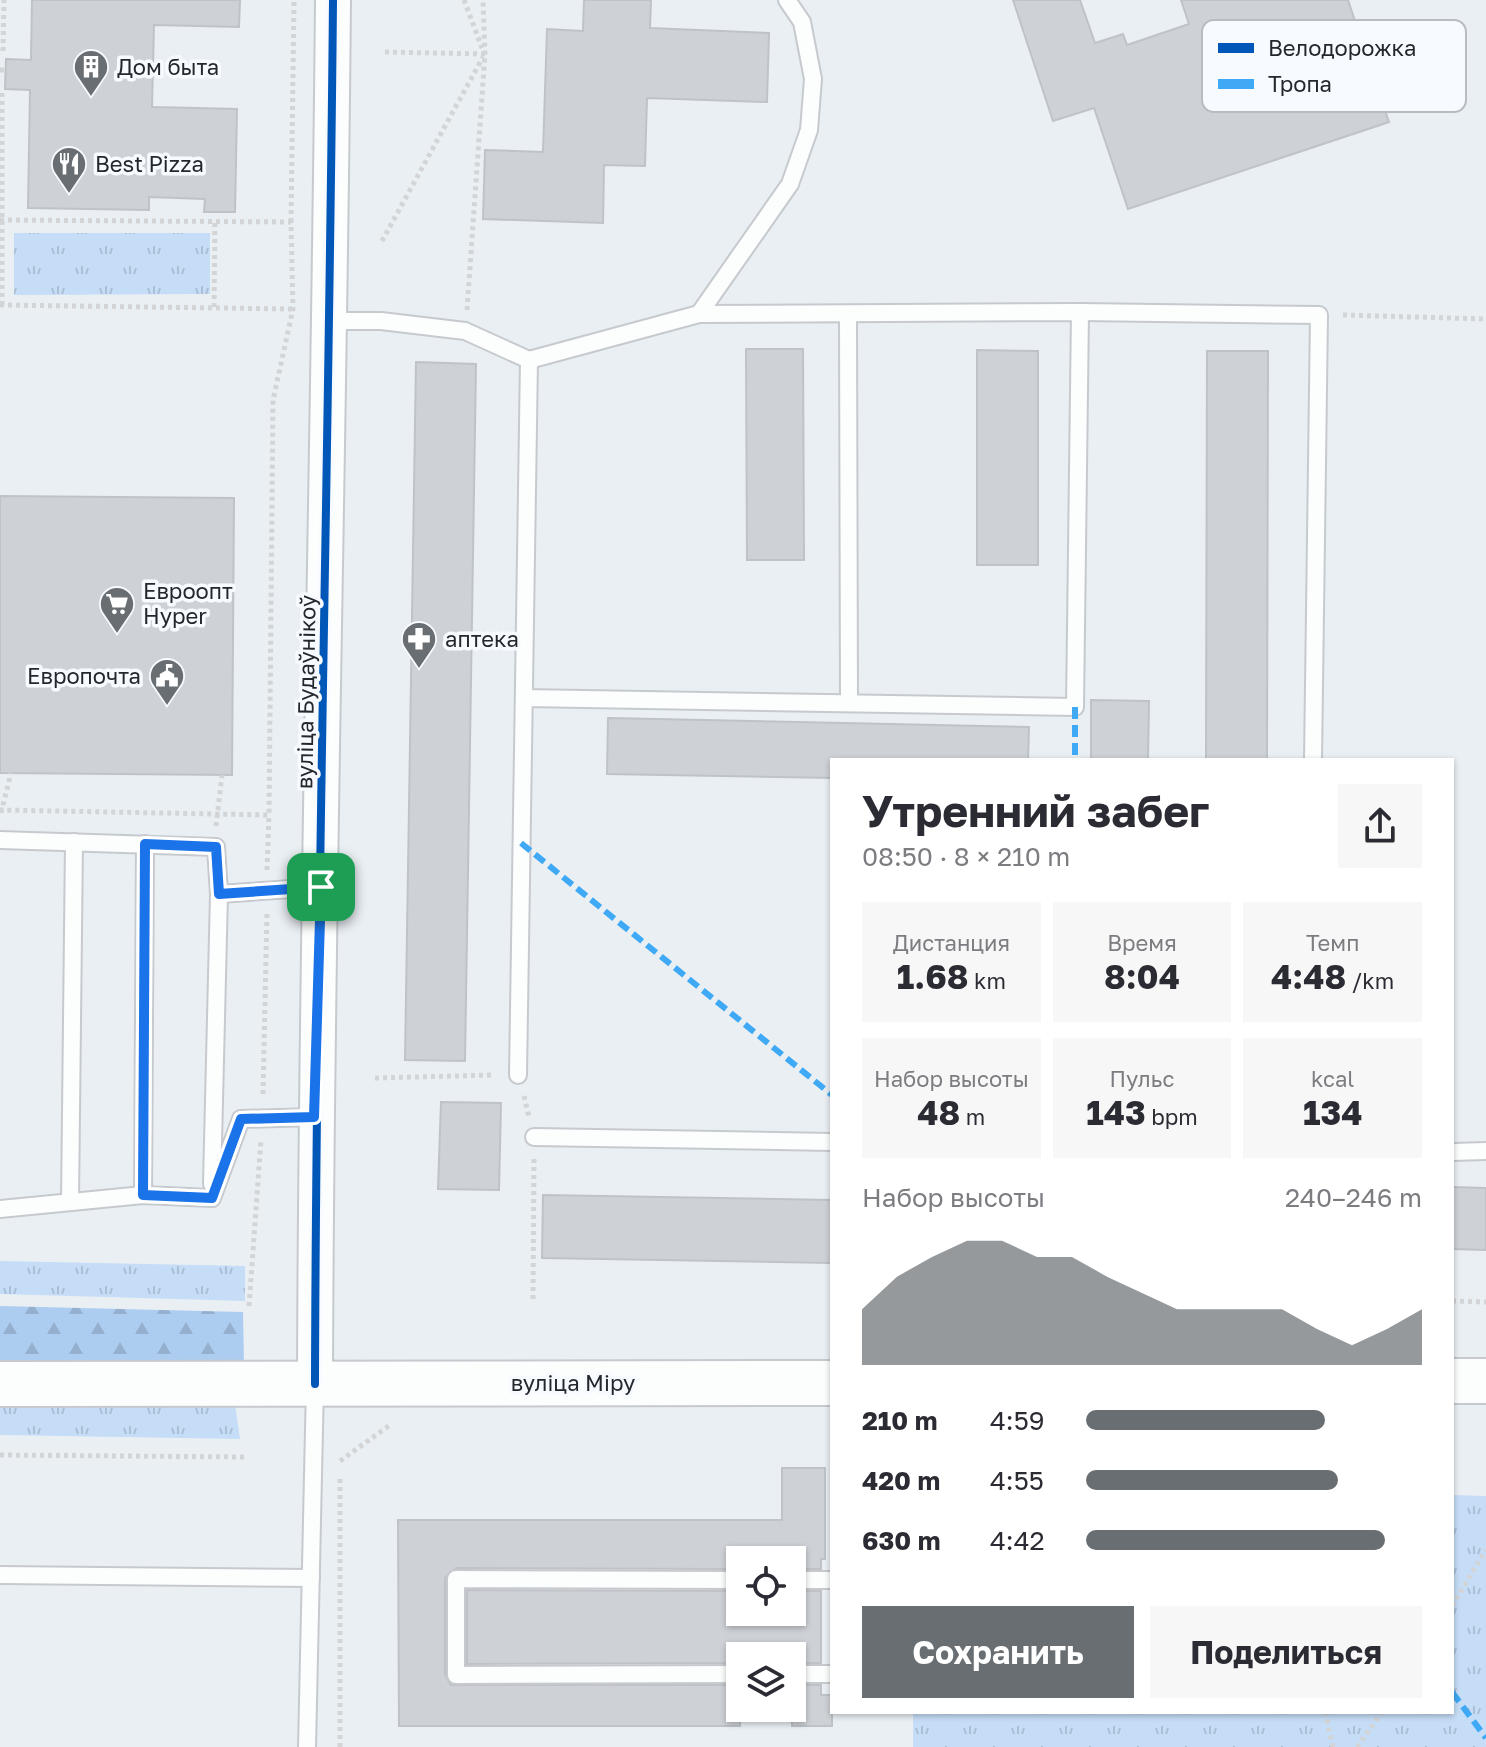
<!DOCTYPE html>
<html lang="ru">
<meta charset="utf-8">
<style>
body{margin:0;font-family:"Golos Text",sans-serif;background:#f7f7f7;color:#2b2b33;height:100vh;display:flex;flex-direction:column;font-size:30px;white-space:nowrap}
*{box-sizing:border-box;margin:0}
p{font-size:26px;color:#7c7c81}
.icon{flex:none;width:44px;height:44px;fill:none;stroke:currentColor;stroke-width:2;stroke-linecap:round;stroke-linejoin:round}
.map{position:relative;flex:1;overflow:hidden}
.drawer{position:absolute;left:830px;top:758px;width:624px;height:956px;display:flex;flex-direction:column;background:#fff;border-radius:0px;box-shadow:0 2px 6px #0004}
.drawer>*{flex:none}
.controls{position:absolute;left:726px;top:1546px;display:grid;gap:16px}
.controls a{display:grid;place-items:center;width:80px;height:80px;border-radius:0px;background:#fff;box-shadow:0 2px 6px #0004;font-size:40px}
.pin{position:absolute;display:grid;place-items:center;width:68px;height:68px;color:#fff;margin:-34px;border-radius:16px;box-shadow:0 4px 12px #0006}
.round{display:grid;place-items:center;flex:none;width:84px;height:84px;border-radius:0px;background:#f7f7f7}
.summary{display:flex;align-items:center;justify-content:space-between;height:136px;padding:0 32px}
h1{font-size:44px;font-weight:700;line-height:60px}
.figures{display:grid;grid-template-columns:repeat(3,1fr);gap:12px;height:136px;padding:8px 32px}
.figures div{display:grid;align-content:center;border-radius:0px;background:#f7f7f7;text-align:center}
.figures b{font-size:34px;font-weight:700}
.figures small{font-size:22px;font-weight:400}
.figures p{font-size:22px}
.chart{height:224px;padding:16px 32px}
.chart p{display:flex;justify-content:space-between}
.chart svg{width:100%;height:144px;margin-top:8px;fill:#696e72;opacity:.7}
.cta{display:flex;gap:16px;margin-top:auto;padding:16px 32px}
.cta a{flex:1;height:92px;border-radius:0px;background:#696e72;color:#fff;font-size:32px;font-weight:700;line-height:92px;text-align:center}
.cta a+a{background:#f7f7f7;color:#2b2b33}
ul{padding:0 32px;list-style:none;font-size:26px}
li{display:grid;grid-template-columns:128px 96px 1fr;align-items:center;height:60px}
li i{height:20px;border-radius:10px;background:#696e72}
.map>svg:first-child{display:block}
.grass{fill:url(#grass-tufts)}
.forest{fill:url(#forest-firs)}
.building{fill:#ced2d7;stroke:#bfc3c7;stroke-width:2}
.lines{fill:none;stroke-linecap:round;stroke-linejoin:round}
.service-casing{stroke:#c6cace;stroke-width:20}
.minor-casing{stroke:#c6cace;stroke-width:38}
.secondary-casing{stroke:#c6cace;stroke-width:48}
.path{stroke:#d3d4d5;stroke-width:5;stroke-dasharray:4 4;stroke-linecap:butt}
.service{stroke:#fcfdfd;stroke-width:16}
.minor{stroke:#fcfdfd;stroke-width:34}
.secondary{stroke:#fcfdfd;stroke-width:44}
.quiet{stroke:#3fa9f5;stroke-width:6;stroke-dasharray:12 6;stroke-linecap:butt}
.cycleway-casing{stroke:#f7fbff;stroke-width:13}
.cycleway{stroke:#0057b8;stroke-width:8}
.route-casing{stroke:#fff;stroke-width:16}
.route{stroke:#1a73e8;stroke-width:10}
.labels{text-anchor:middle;stroke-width:7;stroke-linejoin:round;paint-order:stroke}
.poi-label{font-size:22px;fill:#24282c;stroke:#f7fbff;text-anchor:start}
.street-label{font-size:22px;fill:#24282c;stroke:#f7fbff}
.key{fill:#f7fbff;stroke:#b8bcc0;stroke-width:2}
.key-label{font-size:22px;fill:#24282c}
</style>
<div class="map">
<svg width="1486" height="1747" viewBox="0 0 1486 1747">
<defs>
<pattern id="grass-tufts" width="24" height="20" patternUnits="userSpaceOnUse" patternTransform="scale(2)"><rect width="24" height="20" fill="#c6ddf7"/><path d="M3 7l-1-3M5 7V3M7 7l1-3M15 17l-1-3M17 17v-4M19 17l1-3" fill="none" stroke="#aabed4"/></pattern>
<pattern id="forest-firs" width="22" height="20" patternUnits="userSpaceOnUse" patternTransform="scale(2)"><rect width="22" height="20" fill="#adcdf0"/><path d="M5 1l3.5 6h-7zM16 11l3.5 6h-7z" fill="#95b0ce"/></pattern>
</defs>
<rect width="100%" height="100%" fill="#eaeff4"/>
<g class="grass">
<path d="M 14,233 L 210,233 L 210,294 L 14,295 Z"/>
<path d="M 0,1261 L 245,1266 L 245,1301 L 0,1294 Z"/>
<path d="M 0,1400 L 235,1403 L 240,1439 L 0,1435 Z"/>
<path d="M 1452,1495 L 1486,1496 L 1486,1747 L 913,1747 L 913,1712 L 1452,1712 Z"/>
</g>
<path class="forest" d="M 0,1306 L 243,1312 L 244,1365 L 0,1360 Z"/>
<g class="building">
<path d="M 32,0 L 240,0 L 239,27 L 154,25 L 152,107 L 237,109 L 235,212 L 204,212 L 205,199 L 149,197 L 149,210 L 28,208 L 30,90 L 5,89 L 6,59 L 31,60 Z"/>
<path d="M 584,0 L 651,0 L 650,28 L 769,33 L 767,102 L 647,98 L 645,166 L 604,165 L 603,223 L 483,219 L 485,150 L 543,152 L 547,29 L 583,31 Z"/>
<path d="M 1013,0 L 1080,0 L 1095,43 L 1123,34 L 1127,45 L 1189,24 L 1181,0 L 1348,0 L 1389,122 L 1128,209 L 1094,108 L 1053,121 Z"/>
<path d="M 746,349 L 803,349 L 804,560 L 747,560 Z"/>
<path d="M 977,350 L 1038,351 L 1038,565 L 977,565 Z"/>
<path d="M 1207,351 L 1268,351 L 1267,760 L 1206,760 Z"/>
<path d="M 416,362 L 476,364 L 465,1061 L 405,1060 Z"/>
<path d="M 0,496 L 234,498 L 232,775 L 0,773 Z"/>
<path d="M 1091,700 L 1149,701 L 1148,760 L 1091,760 Z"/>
<path d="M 608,718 L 1029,727 L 1028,760 L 832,760 L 832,778 L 607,774 Z"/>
<path d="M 441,1102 L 501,1103 L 499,1190 L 438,1189 Z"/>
<path d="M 1452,1187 L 1486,1188 L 1486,1250 L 1452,1249 Z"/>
<path d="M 543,1195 L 832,1200 L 832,1263 L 542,1258 Z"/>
<path d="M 782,1468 L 825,1468 L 825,1559 L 821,1559 L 821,1569 L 792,1569 L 792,1559 L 740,1559 L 740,1569 L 456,1568 L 445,1578 L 445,1675 L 451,1685 L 740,1685 L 740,1726 L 399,1726 L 398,1520 L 782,1520 Z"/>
<path d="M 467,1590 L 740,1591 L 740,1612 L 792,1612 L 792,1591 L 821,1591 L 821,1663 L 792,1663 L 792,1656 L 740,1656 L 740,1663 L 467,1664 Z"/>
<path d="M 792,1685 L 821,1685 L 821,1695 L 832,1695 L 832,1726 L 792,1726 Z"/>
</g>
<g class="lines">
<defs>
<g id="service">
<path d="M 1080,312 L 1319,315 L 1313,760"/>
<path d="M 699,314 L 790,184 L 809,130 L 813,79 L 802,22 L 787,0"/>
<path d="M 848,315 L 849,703"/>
<path d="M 330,321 L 381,321 L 465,331 L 529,360 L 518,1075"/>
<path d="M 524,698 L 1075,707 L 1080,312 L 699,314 L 529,360"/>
<path d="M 0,840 L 216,847 L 219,894 L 321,887"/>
<path d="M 534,1137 L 832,1142"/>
<path d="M 1452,1152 L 1486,1151"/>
<path d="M 212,1184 L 219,894"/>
<path d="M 143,1195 L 145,844"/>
<path d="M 70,1202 L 74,842"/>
<path d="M 0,1209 L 143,1195 L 212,1198 L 241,1119 L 314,1117"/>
<path d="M 0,1575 L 311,1578"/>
<path d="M 740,1580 L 456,1579 L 456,1675 L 740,1674"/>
<path d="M 792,1580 L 832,1580"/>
<path d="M 792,1674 L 832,1674"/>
<path d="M 307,1747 L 315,1385"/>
</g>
<path id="minor" d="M 315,1384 C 316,922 329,461 333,0"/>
<g id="secondary">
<path d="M 1452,1381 L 1486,1381"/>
<path d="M 0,1384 L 832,1383"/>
</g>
</defs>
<use href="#service" class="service-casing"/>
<use href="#minor" class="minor-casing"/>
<use href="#secondary" class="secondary-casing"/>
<g class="path">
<path d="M 464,0 L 482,48"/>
<path d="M 3,51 L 4,0"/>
<path d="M 385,52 L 485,54"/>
<path d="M 0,70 L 5,70"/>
<path d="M 0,220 L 291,222 L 293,309 L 273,400 L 269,815 L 0,810"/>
<path d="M 291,222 L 294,0"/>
<path d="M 382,241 L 483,57"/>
<path d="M 0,305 L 293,309"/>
<path d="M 2,305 L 2,90"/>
<path d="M 214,307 L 215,222"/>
<path d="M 467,310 L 485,54 L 483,0"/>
<path d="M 1343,315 L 1486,319"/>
<path d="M 1,813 L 11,773"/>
<path d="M 216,826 L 222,775"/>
<path d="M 267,870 L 269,815"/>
<path d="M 375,1078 L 494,1075"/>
<path d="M 263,1094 L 267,912"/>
<path d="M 524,1096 L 529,1117"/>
<path d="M 533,1299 L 534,1159"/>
<path d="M 1452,1301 L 1486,1302"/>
<path d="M 249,1306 L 261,1140"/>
<path d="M 0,1455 L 247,1457"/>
<path d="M 340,1461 L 390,1425"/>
<path d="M 1452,1606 L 1486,1550"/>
<path d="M 1325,1712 L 1333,1747"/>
<path d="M 340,1747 L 340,1475"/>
<path d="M 1357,1747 L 1382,1712"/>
</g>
<use href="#service" class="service"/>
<use href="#minor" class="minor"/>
<use href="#secondary" class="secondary"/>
<g class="quiet">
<path d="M 1075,707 L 1075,760"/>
<path d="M 521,843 L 832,1095"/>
<path d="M 1452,1692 L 1486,1738"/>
</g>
<defs>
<path id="cycleway" d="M 315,1384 C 316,922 329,461 333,0"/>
</defs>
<use href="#cycleway" class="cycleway-casing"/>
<use href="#cycleway" class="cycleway"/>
</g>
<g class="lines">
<defs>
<path id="route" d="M 145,844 L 216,847 L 219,894 L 321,887 L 314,1117 L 241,1119 L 212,1198 L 143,1195 Z"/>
</defs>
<use href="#route" class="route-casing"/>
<use href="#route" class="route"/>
</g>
<defs>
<symbol id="building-pin" viewBox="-11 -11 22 30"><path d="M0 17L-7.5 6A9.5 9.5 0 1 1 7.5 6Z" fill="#696e72" stroke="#f7fbff"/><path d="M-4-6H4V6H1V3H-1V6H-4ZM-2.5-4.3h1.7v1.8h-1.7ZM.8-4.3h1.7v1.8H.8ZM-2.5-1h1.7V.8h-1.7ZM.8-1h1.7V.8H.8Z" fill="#fff"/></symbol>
<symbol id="restaurant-pin" viewBox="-11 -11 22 30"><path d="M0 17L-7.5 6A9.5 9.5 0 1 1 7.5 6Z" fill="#696e72" stroke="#f7fbff"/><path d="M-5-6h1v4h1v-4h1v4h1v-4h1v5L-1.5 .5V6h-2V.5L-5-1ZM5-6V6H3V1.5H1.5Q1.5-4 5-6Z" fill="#fff"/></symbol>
<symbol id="supermarket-pin" viewBox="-11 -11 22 30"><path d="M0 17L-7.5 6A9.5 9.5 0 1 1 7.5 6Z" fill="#696e72" stroke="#f7fbff"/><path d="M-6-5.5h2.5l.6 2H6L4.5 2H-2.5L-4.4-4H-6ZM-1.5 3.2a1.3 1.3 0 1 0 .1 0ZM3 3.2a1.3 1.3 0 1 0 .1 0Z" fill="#fff"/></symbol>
<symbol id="pharmacy-pin" viewBox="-11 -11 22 30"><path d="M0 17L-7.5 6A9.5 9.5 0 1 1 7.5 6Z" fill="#696e72" stroke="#f7fbff"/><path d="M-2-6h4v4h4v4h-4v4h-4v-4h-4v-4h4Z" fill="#fff"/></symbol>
<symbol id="civic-pin" viewBox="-11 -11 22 30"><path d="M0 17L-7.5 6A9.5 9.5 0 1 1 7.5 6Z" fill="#696e72" stroke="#f7fbff"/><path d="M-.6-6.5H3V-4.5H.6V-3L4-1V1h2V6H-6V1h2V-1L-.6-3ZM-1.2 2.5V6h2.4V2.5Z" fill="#fff"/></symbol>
</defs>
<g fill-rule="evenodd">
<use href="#building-pin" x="71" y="47" width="40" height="54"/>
<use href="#restaurant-pin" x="49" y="144" width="40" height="54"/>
<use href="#supermarket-pin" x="97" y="584" width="40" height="54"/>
<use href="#pharmacy-pin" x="399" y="619" width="40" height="54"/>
<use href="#civic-pin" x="147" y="656" width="40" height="54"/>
</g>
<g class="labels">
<g class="poi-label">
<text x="117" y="75">Дом быта</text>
<text x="95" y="172">Best Pizza</text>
<text x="143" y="599">Евроопт<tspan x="143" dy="25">Hyper</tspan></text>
<text x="445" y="647">аптека</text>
<text x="141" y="684" text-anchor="end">Европочта</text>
</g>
<g class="street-label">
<text transform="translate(306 692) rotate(-89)" y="8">вуліца Будаўнікоў</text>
<text x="573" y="1391">вуліца Міру</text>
</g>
</g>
<rect x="1202" y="20" width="264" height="92" rx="12" class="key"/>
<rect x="1218" y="43" width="36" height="10" fill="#0057b8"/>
<rect x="1218" y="79" width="36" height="10" fill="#3fa9f5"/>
<g class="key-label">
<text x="1268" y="56">Велодорожка</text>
<text x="1268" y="92">Тропа</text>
</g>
</svg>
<div class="controls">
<a><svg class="icon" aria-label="locate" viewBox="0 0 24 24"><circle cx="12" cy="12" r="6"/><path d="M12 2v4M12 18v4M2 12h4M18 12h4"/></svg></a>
<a><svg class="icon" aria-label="layers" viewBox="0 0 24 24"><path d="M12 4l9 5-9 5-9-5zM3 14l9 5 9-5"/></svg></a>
</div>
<div class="pin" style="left:321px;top:887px;background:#1e9e55"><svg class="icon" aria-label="arrive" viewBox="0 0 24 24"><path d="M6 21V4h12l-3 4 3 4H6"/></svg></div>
<section class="drawer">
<div class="summary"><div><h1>Утренний забег</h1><p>08:50 · 8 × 210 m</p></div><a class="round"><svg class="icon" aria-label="share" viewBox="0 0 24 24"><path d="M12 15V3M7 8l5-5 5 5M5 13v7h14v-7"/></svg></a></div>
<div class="figures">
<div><p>Дистанция</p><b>1.68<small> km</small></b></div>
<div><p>Время</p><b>8:04</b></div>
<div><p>Темп</p><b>4:48<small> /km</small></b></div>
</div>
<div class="figures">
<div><p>Набор высоты</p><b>48<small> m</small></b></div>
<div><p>Пульс</p><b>143<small> bpm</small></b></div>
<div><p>kcal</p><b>134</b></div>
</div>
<div class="chart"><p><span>Набор высоты</span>240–246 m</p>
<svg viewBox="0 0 160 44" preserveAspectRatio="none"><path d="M0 44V27L10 17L20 11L30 6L40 6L50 11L60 11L70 17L80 22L90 27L100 27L110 27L120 27L130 33L140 38L150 33L160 27V44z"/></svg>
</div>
<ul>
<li><b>210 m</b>4:59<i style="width:71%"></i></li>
<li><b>420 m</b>4:55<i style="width:75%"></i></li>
<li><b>630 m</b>4:42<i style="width:89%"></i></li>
</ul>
<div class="cta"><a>Сохранить</a><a>Поделиться</a></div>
</section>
</div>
